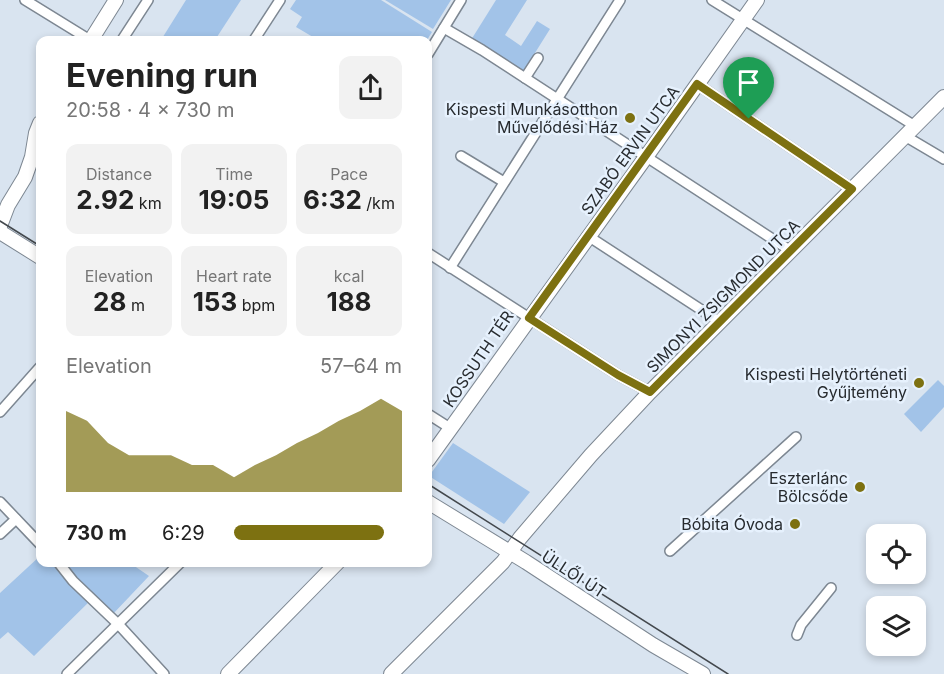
<!DOCTYPE html>
<meta charset="utf-8">
<style>
body{margin:0;font-family:Inter,sans-serif;background:#f2f2f2;color:#222;height:100vh;display:flex;flex-direction:column;font-size:22px;white-space:nowrap}
*{box-sizing:border-box;margin:0}
p{font-size:20px;color:#767676}
.icon{flex:none;width:33px;height:33px;fill:none;stroke:currentColor;stroke-width:2;stroke-linecap:round;stroke-linejoin:round}
.map{position:relative;flex:1;overflow:hidden}
.sheet{position:absolute;left:36px;top:36px;width:396px;height:531px;display:flex;flex-direction:column;background:#fff;border-radius:12px;box-shadow:0 3px 9px #0003}
.sheet>*{flex:none}
.fabs{position:absolute;left:866px;top:524px;display:grid;gap:12px}
.fabs a{display:grid;place-items:center;width:60px;height:60px;border-radius:12px;background:#fff;box-shadow:0 3px 9px #0003;font-size:30px}
.pin{position:absolute;display:grid;place-items:center;width:51px;height:51px;color:#fff;margin:-62px -26px;border-radius:50% 50% 50% 0;rotate:-45deg;box-shadow:0 0 6px #0007}
.pin .icon{rotate:45deg}
.round{display:grid;place-items:center;flex:none;width:63px;height:63px;border-radius:12px;background:#f2f2f2}
.head{display:flex;align-items:center;justify-content:space-between;height:102px;padding:0 30px}
h1{font-size:33px;font-weight:700;line-height:45px}
.stats{display:grid;grid-template-columns:repeat(3,1fr);gap:9px;height:102px;padding:6px 30px}
.stats div{display:grid;align-content:center;border-radius:12px;background:#f2f2f2;text-align:center}
.stats b{font-size:26px;font-weight:700}
.stats small{font-size:16px;font-weight:400}
.stats p{font-size:16px}
.chart{height:168px;padding:12px 30px}
.chart p{display:flex;justify-content:space-between}
.chart svg{width:100%;height:108px;margin-top:6px;fill:#7d7111;opacity:.7}
ul{padding:0 30px;list-style:none;font-size:20px}
li{display:grid;grid-template-columns:96px 72px 1fr;align-items:center;height:45px}
li i{height:15px;border-radius:8px;background:#7d7111}
.map>svg:first-child{display:block}
.green{fill:#a2c3e8}
.lines{fill:none;stroke-linecap:round;stroke-linejoin:round}
.street-casing{stroke:#7d8792;stroke-width:12}
.secondary-casing{stroke:#7d8792;stroke-width:16}
.street{stroke:#fff;stroke-width:9}
.secondary{stroke:#fff;stroke-width:14}
.tram{stroke:#43484d;stroke-width:1.5}
.route-casing{stroke:#fff;stroke-width:12}
.route{stroke:#7d7111;stroke-width:8}
.poi-dot{fill:#7d7111;stroke:#e6f1fd;stroke-width:2}
.labels{text-anchor:middle;stroke-width:5;stroke-linejoin:round;paint-order:stroke}
.poi-label{font-size:16px;fill:#272b2f;stroke:#e6f1fd;text-anchor:end}
.street-label{font-size:16px;fill:#272b2f;stroke:#e6f1fd}
</style>
<div class="map">
<svg width="944" height="674" viewBox="0 0 944 674">
<rect width="100%" height="100%" fill="#d9e4f0"/>
<g class="green">
<path d="M 186,0 L 241,0 L 215,40 L 161,40 Z"/>
<path d="M 296,0 L 381,0 L 432,32 L 427,40 L 318,40 L 296,27 L 302,17 L 290,9 Z"/>
<path d="M 385,0 L 451,0 L 433,29 Z"/>
<path d="M 496,0 L 527,0 L 505,35 L 521,46 L 537,21 L 550,29 L 523,72 L 471,40 Z"/>
<path d="M 938,380 L 944,386 L 944,407 L 921,432 L 904,414 Z"/>
<path d="M 453,443 L 530,492 L 504,524 L 429,476 Z"/>
<path d="M 40,556 L 40,562 L 130,563 L 149,576 L 112,615 L 94,597 L 34,656 L 8,632 L 0,639 L 0,593 Z"/>
</g>
<g class="lines">
<defs>
<g id="street">
<path d="M 25,0 L 90,40"/>
<path d="M 712,0 L 915,126"/>
<path d="M 444,28 L 482,50 L 791,251"/>
<path d="M 122,40 L 148,0"/>
<path d="M 254,40 L 280,0"/>
<path d="M 428,54 L 461,0"/>
<path d="M 525,78 L 538,58"/>
<path d="M 697,84 L 852,189"/>
<path d="M 905,136 L 944,159"/>
<path d="M 461,156 L 504,182"/>
<path d="M 588,236 L 720,322"/>
<path d="M 428,253 L 618,375 L 650,392"/>
<path d="M 450,268 L 620,0"/>
<path d="M 0,412 L 40,367"/>
<path d="M 428,414 L 450,428"/>
<path d="M 0,502 L 40,544"/>
<path d="M 0,534 L 16,519"/>
<path d="M 670,551 L 796,437"/>
<path d="M 58,562 L 73,581 L 119,625 L 164,674"/>
<path d="M 797,635 L 801,625 L 831,588"/>
<path d="M 67,674 L 181,562"/>
</g>
<g id="secondary">
<path d="M 91,40 L 116,0"/>
<path d="M 0,226 L 8,205 L 25,177 L 32,157 L 36,133 L 40,123"/>
<path d="M 0,232 L 40,257"/>
<path d="M 428,460 L 646,157 L 757,0"/>
<path d="M 428,502 L 526,562 L 653,645 L 703,674"/>
<path d="M 228,674 L 338,562"/>
<path d="M 391,674 L 503,562 L 520,538 L 591,455 L 650,392 L 944,97"/>
</g>
</defs>
<use href="#street" class="street-casing"/>
<use href="#secondary" class="secondary-casing"/>
<use href="#street" class="street"/>
<use href="#secondary" class="secondary"/>
<g class="tram">
<path d="M 0,221 L 40,246"/>
<path d="M 428,484 L 728,674"/>
</g>
</g>
<g class="lines">
<defs>
<path id="route" d="M 697,84 L 852,189 L 650,392 L 618,375 L 529,318 Z"/>
</defs>
<use href="#route" class="route-casing"/>
<use href="#route" class="route"/>
</g>
<g class="poi-dot">
<circle cx="630" cy="118" r="6"/>
<circle cx="919" cy="383" r="6"/>
<circle cx="860" cy="487" r="6"/>
<circle cx="795" cy="524" r="6"/>
</g>
<g class="labels">
<g class="poi-label">
<text x="618" y="115">Kispesti Munkásotthon<tspan x="618" dy="18">Művelődési Ház</tspan></text>
<text x="907" y="380">Kispesti Helytörténeti<tspan x="907" dy="18">Gyűjtemény</tspan></text>
<text x="848" y="484">Eszterlánc<tspan x="848" dy="18">Bölcsőde</tspan></text>
<text x="783" y="530">Bóbita Óvoda</text>
</g>
<g class="street-label">
<text transform="translate(630 150) rotate(-54)" y="6">SZABÓ ERVIN UTCA</text>
<text transform="translate(723 296) rotate(-45)" y="6">SIMONYI ZSIGMOND UTCA</text>
<text transform="translate(478 359) rotate(-56)" y="6">KOSSUTH TÉR</text>
<text transform="translate(574 574) rotate(33)" y="6">ÜLLŐI ÚT</text>
</g>
</g>
</svg>
<div class="fabs">
<a><svg class="icon" aria-label="locate" viewBox="0 0 24 24"><circle cx="12" cy="12" r="6"/><path d="M12 2v4M12 18v4M2 12h4M18 12h4"/></svg></a>
<a><svg class="icon" aria-label="layers" viewBox="0 0 24 24"><path d="M12 4l9 5-9 5-9-5zM3 14l9 5 9-5"/></svg></a>
</div>
<div class="pin" style="left:749px;top:119px;background:#1e9e55"><svg class="icon" aria-label="arrive" viewBox="0 0 24 24"><path d="M6 21V4h12l-3 4 3 4H6"/></svg></div>
<section class="sheet">
<div class="head"><div><h1>Evening run</h1><p>20:58 · 4 × 730 m</p></div><a class="round"><svg class="icon" aria-label="share" viewBox="0 0 24 24"><path d="M12 15V3M7 8l5-5 5 5M5 13v7h14v-7"/></svg></a></div>
<div class="stats">
<div><p>Distance</p><b>2.92<small> km</small></b></div>
<div><p>Time</p><b>19:05</b></div>
<div><p>Pace</p><b>6:32<small> /km</small></b></div>
</div>
<div class="stats">
<div><p>Elevation</p><b>28<small> m</small></b></div>
<div><p>Heart rate</p><b>153<small> bpm</small></b></div>
<div><p>kcal</p><b>188</b></div>
</div>
<div class="chart"><p><span>Elevation</span>57–64 m</p>
<svg viewBox="0 0 160 44" preserveAspectRatio="none"><path d="M0 44V11L10 15L20 24L30 29L40 29L50 29L60 33L70 33L80 38L90 33L100 29L110 24L120 20L130 15L140 11L150 6L160 11V44z"/></svg>
</div>
<ul>
<li><b>730 m</b>6:29<i style="width:89%"></i></li>
</ul>
</section>
</div>
